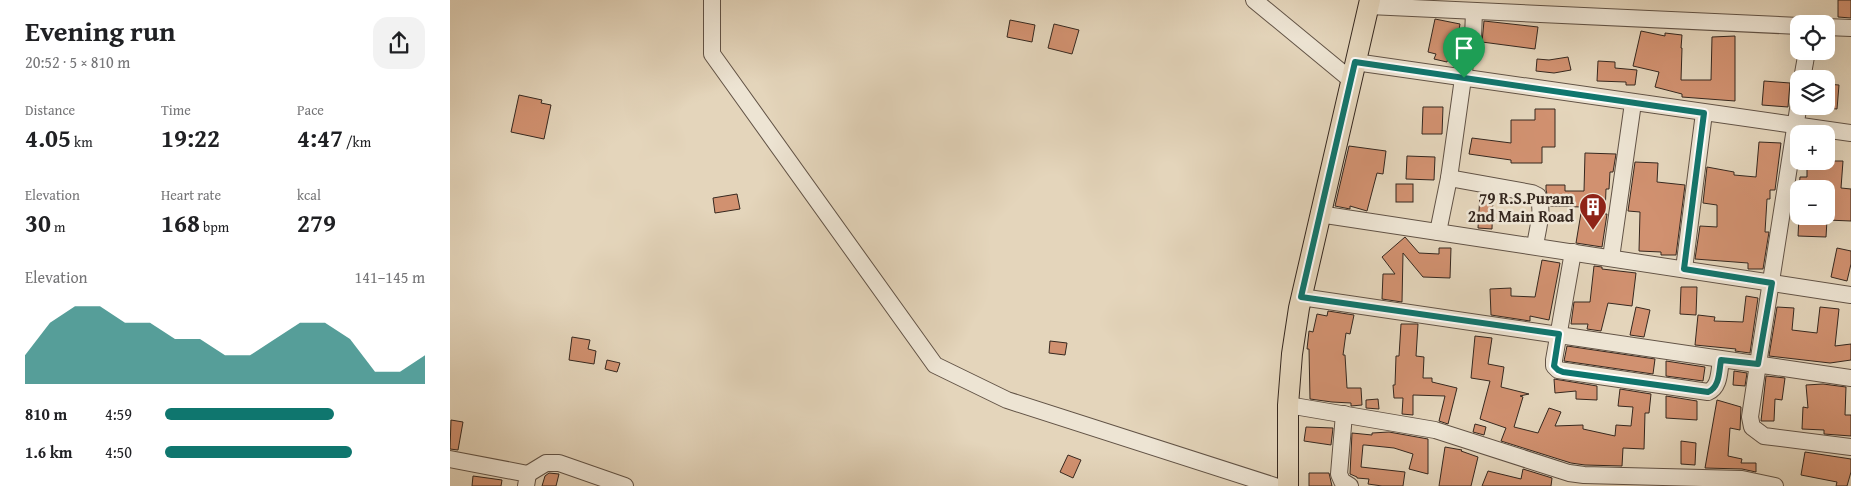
<!DOCTYPE html>
<meta charset="utf-8">
<style>
body{margin:0;font-family:"Gentium Book Plus",serif;background:#f2f2f2;color:#202124;height:100vh;display:flex;flex-direction:column;font-size:19px;white-space:nowrap}
*{box-sizing:border-box;margin:0}
p{font-size:16px;color:#757577}
.icon{flex:none;width:28px;height:28px;fill:none;stroke:currentColor;stroke-width:2;stroke-linecap:round;stroke-linejoin:round}
.map{position:relative;flex:1;overflow:hidden}
.panel{display:flex;flex-direction:column;background:#fff;width:450px}
.panel>*{flex:none}
.buttons{position:absolute;left:1340px;top:15px;display:grid;gap:10px}
.buttons a{display:grid;place-items:center;width:45px;height:45px;border-radius:10px;background:#fff;box-shadow:0 5px 20px #0002;font-size:25px}
.pin{position:absolute;display:grid;place-items:center;width:42px;height:42px;color:#fff;margin:-51px -21px;border-radius:50% 50% 50% 0;rotate:-45deg;box-shadow:0 0 5px #0007}
.pin .icon{rotate:45deg}
.round{display:grid;place-items:center;flex:none;width:52px;height:52px;border-radius:15px;background:#f2f2f2}
.head{display:flex;align-items:center;justify-content:space-between;height:85px;padding:0 25px}
h1{font-size:28px;font-weight:800;line-height:38px}
.stats{display:grid;grid-template-columns:repeat(3,1fr);gap:8px;height:85px;padding:5px 25px}
.stats div{display:grid;align-content:center}
.stats b{font-size:25px;font-weight:800}
.stats small{font-size:14px;font-weight:400}
.stats p{font-size:14px}
.chart{height:140px;padding:10px 25px}
.chart p{display:flex;justify-content:space-between}
.chart svg{width:100%;height:90px;margin-top:5px;fill:#0f766e;opacity:.7}
ul{padding:0 25px;list-style:none;font-size:16px}
li{display:grid;grid-template-columns:80px 60px 1fr;align-items:center;height:38px}
li i{height:12px;border-radius:6px;background:#0f766e}
main{display:flex;flex:1;min-height:0}
.map>svg:first-child{display:block}
.building{fill:#d19170;stroke:#36281f}
.lines{fill:none;stroke-linecap:round;stroke-linejoin:round}
.minor-casing{stroke:#625346;stroke-width:18}
.major-casing{stroke:#36281f;stroke-width:22}
.minor{stroke:#ede4d3;stroke-width:16}
.major{stroke:#e4d5bb;stroke-width:20}
.route-casing{stroke:#fff;stroke-width:10}
.route{stroke:#0f766e;stroke-width:6}
.labels{text-anchor:middle;stroke-width:5;stroke-linejoin:round;paint-order:stroke}
.poi-label{font-size:16px;font-weight:bold;fill:#36281f;stroke:#ede4d3;text-anchor:end}
</style>
<main>
<section class="panel">
<div class="head"><div><h1>Evening run</h1><p>20:52 · 5 × 810 m</p></div><a class="round"><svg class="icon" aria-label="share" viewBox="0 0 24 24"><path d="M12 15V3M7 8l5-5 5 5M5 13v7h14v-7"/></svg></a></div>
<div class="stats">
<div><p>Distance</p><b>4.05<small> km</small></b></div>
<div><p>Time</p><b>19:22</b></div>
<div><p>Pace</p><b>4:47<small> /km</small></b></div>
</div>
<div class="stats">
<div><p>Elevation</p><b>30<small> m</small></b></div>
<div><p>Heart rate</p><b>168<small> bpm</small></b></div>
<div><p>kcal</p><b>279</b></div>
</div>
<div class="chart"><p><span>Elevation</span>141–145 m</p>
<svg viewBox="0 0 160 44" preserveAspectRatio="none"><path d="M0 44V30L10 14L20 6L30 6L40 14L50 14L60 22L70 22L80 30L90 30L100 22L110 14L120 14L130 22L140 38L150 38L160 30V44z"/></svg>
</div>
<ul>
<li><b>810 m</b>4:59<i style="width:65%"></i></li>
<li><b>1.6 km</b>4:50<i style="width:72%"></i></li>
</ul>
</section>
<div class="map">
<svg width="1401" height="486" viewBox="0 0 1401 486">
<rect width="100%" height="100%" fill="#e4d5bb"/>
<filter id="stains"><feTurbulence type="fractalNoise" baseFrequency=".004" numOctaves="4"/><feColorMatrix values="0 0 0 0 .2 0 0 0 0 .09 0 0 0 0 .02 0 0 0 .5 -.17"/></filter>
<radialGradient id="worn" r=".72"><stop offset=".6" stop-color="#630" stop-opacity="0"/><stop offset="1" stop-color="#630" stop-opacity=".3"/></radialGradient>
<g class="building">
<path d="M 1388,0 L 1401,0 L 1401,18 L 1388,17 Z"/>
<path d="M 985,19 L 1010,24 L 1008,36 L 1003,35 L 997,62 L 984,59 L 986,54 L 978,52 Z"/>
<path d="M 560,20 L 585,25 L 582,42 L 557,37 Z"/>
<path d="M 1034,21 L 1088,27 L 1085,49 L 1032,42 Z"/>
<path d="M 604,24 L 629,30 L 622,54 L 598,48 Z"/>
<path d="M 1191,31 L 1215,36 L 1215,33 L 1232,35 L 1231,48 L 1232,48 L 1231,80 L 1261,80 L 1262,37 L 1285,36 L 1285,101 L 1232,97 L 1232,94 L 1205,87 L 1209,72 L 1183,66 Z"/>
<path d="M 1118,57 L 1121,70 L 1104,73 L 1086,71 L 1087,59 L 1099,60 Z"/>
<path d="M 1148,61 L 1165,62 L 1165,68 L 1187,70 L 1185,85 L 1176,85 L 1176,82 L 1147,81 Z"/>
<path d="M 1314,81 L 1340,83 L 1338,107 L 1312,105 Z"/>
<path d="M 1376,84 L 1389,85 L 1387,109 L 1376,108 Z"/>
<path d="M 69,95 L 92,100 L 91,103 L 101,105 L 94,139 L 61,132 Z"/>
<path d="M 973,107 L 993,107 L 992,134 L 972,134 Z"/>
<path d="M 1085,109 L 1105,109 L 1105,147 L 1092,147 L 1092,163 L 1061,163 L 1061,160 L 1019,154 L 1022,138 L 1061,143 L 1061,120 L 1085,120 Z"/>
<path d="M 1309,142 L 1331,143 L 1325,190 L 1320,190 L 1320,199 L 1317,199 L 1315,232 L 1319,232 L 1313,269 L 1298,269 L 1298,263 L 1245,259 L 1250,226 L 1267,227 L 1267,205 L 1253,203 L 1257,167 L 1284,172 L 1284,175 L 1306,177 Z"/>
<path d="M 899,146 L 936,151 L 933,174 L 927,173 L 917,211 L 900,206 L 900,209 L 885,206 Z"/>
<path d="M 1135,153 L 1166,154 L 1163,172 L 1160,172 L 1159,189 L 1156,189 L 1155,214 L 1157,214 L 1152,247 L 1126,243 L 1132,207 L 1100,206 L 1096,190 L 1096,185 L 1115,185 L 1115,191 L 1134,191 Z"/>
<path d="M 957,156 L 985,157 L 984,180 L 956,179 Z"/>
<path d="M 1357,161 L 1393,161 L 1391,188 L 1401,189 L 1401,221 L 1377,220 L 1376,237 L 1348,236 L 1349,216 L 1376,216 L 1376,189 L 1349,189 L 1350,177 L 1357,177 Z"/>
<path d="M 1185,162 L 1208,163 L 1207,182 L 1235,185 L 1226,255 L 1211,255 L 1211,252 L 1189,251 L 1190,212 L 1178,211 Z"/>
<rect x="946" y="184" width="17" height="18"/>
<path d="M 287,194 L 290,209 L 265,213 L 263,198 Z"/>
<path d="M 1030,194 L 1043,196 L 1042,229 L 1028,228 Z"/>
<path d="M 955,237 L 969,253 L 989,254 L 989,248 L 1001,248 L 1000,278 L 973,277 L 953,253 L 952,302 L 932,299 L 933,274 L 945,274 L 932,257 Z"/>
<path d="M 1387,248 L 1401,251 L 1401,264 L 1397,281 L 1381,277 Z"/>
<path d="M 1092,260 L 1110,263 L 1099,320 L 1080,316 L 1080,321 L 1041,315 L 1040,289 L 1061,288 L 1061,296 L 1085,297 Z"/>
<path d="M 1144,266 L 1152,267 L 1152,269 L 1186,273 L 1182,306 L 1158,303 L 1151,331 L 1137,329 L 1138,324 L 1121,324 L 1124,302 L 1140,302 Z"/>
<path d="M 1231,287 L 1247,287 L 1246,315 L 1230,314 Z"/>
<path d="M 1296,296 L 1308,298 L 1300,353 L 1285,351 L 1286,349 L 1245,345 L 1248,315 L 1265,317 L 1264,321 L 1293,322 Z"/>
<path d="M 1186,307 L 1200,310 L 1194,337 L 1180,335 Z"/>
<path d="M 1327,307 L 1344,308 L 1342,330 L 1367,333 L 1370,307 L 1389,309 L 1385,346 L 1401,344 L 1401,360 L 1380,363 L 1319,356 Z"/>
<path d="M 878,311 L 904,315 L 900,334 L 896,333 L 893,355 L 895,355 L 897,388 L 911,388 L 912,405 L 901,406 L 901,403 L 882,402 L 860,399 L 859,349 L 857,349 L 859,331 L 863,332 L 867,314 L 877,316 Z"/>
<path d="M 951,324 L 968,324 L 966,356 L 974,357 L 973,378 L 982,378 L 982,382 L 1007,388 L 998,424 L 989,421 L 995,396 L 963,395 L 963,415 L 952,414 L 953,398 L 944,398 L 943,385 L 945,385 L 946,356 L 949,356 Z"/>
<path d="M 1025,336 L 1042,338 L 1038,364 L 1054,367 L 1051,387 L 1079,394 L 1070,396 L 1073,397 L 1064,427 L 1088,433 L 1099,408 L 1111,412 L 1105,426 L 1133,425 L 1133,429 L 1165,436 L 1166,425 L 1181,426 L 1183,407 L 1168,406 L 1170,389 L 1201,394 L 1199,413 L 1195,413 L 1194,449 L 1173,448 L 1172,466 L 1135,465 L 1121,463 L 1051,441 L 1056,428 L 1030,419 L 1040,381 L 1021,378 Z"/>
<path d="M 122,337 L 140,340 L 138,349 L 146,351 L 144,364 L 119,360 Z"/>
<path d="M 600,341 L 617,343 L 615,355 L 599,353 Z"/>
<path d="M 1117,346 L 1205,359 L 1203,374 L 1114,361 Z"/>
<path d="M 157,360 L 170,363 L 167,372 L 155,369 Z"/>
<path d="M 1216,361 L 1255,367 L 1253,381 L 1216,376 Z"/>
<path d="M 1284,371 L 1297,373 L 1295,386 L 1283,385 Z"/>
<path d="M 1316,376 L 1335,378 L 1332,400 L 1325,399 L 1324,421 L 1311,421 Z"/>
<path d="M 1104,379 L 1147,386 L 1147,400 L 1126,399 L 1126,391 L 1105,393 Z"/>
<path d="M 1373,384 L 1396,387 L 1395,415 L 1401,415 L 1401,436 L 1374,434 L 1374,430 L 1352,429 L 1353,407 L 1358,408 L 1356,385 Z"/>
<path d="M 1216,396 L 1247,401 L 1247,420 L 1216,418 Z"/>
<path d="M 928,399 L 929,409 L 916,408 L 916,400 Z"/>
<path d="M 1267,400 L 1291,407 L 1290,430 L 1280,428 L 1278,456 L 1292,459 L 1291,463 L 1306,463 L 1306,472 L 1292,469 L 1255,468 Z"/>
<path d="M 1,420 L 13,422 L 8,450 L 0,449 Z"/>
<path d="M 1025,424 L 1036,427 L 1034,435 L 1023,432 Z"/>
<path d="M 856,427 L 883,428 L 881,445 L 854,441 Z"/>
<path d="M 939,432 L 978,439 L 978,474 L 959,469 L 963,454 L 944,448 L 915,445 L 913,445 L 911,467 L 955,472 L 953,486 L 932,486 L 918,484 L 919,479 L 907,478 L 907,477 L 900,474 L 902,433 L 922,435 L 922,433 Z"/>
<path d="M 1231,441 L 1246,443 L 1245,465 L 1231,464 Z"/>
<path d="M 995,447 L 1012,450 L 1011,451 L 1028,457 L 1021,486 L 989,486 Z"/>
<path d="M 1355,452 L 1401,459 L 1401,472 L 1397,486 L 1386,486 L 1387,482 L 1351,475 Z"/>
<path d="M 618,455 L 631,460 L 623,478 L 610,472 Z"/>
<path d="M 1073,469 L 1102,478 L 1101,486 L 1032,486 L 1038,471 L 1071,479 Z"/>
<path d="M 99,473 L 109,474 L 106,486 L 92,486 L 95,476 Z"/>
<path d="M 859,473 L 879,473 L 882,486 L 859,486 Z"/>
<path d="M 23,476 L 52,480 L 51,486 L 22,486 Z"/>
</g>
<g class="lines">
<defs>
<g id="minor">
<path d="M 262,0 L 262,54 L 485,365 L 557,400 L 825,486"/>
<path d="M 804,0 L 901,80"/>
<path d="M 919,6 L 1349,26"/>
<path d="M 1376,27 L 1401,28"/>
<path d="M 905,62 L 1401,133"/>
<path d="M 1352,79 L 1357,51"/>
<path d="M 1349,103 L 1308,364 L 1300,417 L 1302,427 L 1314,436 L 1401,447"/>
<path d="M 999,178 L 1082,193 L 1088,196 C 1094,210 1087,231 1085,246"/>
<path d="M 869,214 L 1401,295"/>
<path d="M 988,232 L 999,178 L 1015,64 L 1023,38 L 1024,11"/>
<path d="M 1123,252 L 1104,360 L 1104,366 L 1108,370 L 1258,392 C 1270,387 1269,371 1271,360"/>
<path d="M 1161,258 L 1183,103"/>
<path d="M 1234,269 L 1254,113"/>
<path d="M 851,297 L 1401,378"/>
<path d="M 838,405 L 985,430 L 1119,473 L 1134,475 L 1292,479 L 1325,486"/>
<path d="M 894,414 L 889,474 L 892,481 L 900,486"/>
<path d="M 0,459 L 78,474 L 76,486"/>
<path d="M 78,474 L 96,463 L 109,463 L 175,486"/>
</g>
<path id="major" d="M 838,486 L 838,405 L 842,354 L 849,308 L 920,0"/>
</defs>
<use href="#minor" class="minor-casing"/>
<use href="#major" class="major-casing"/>
<use href="#minor" class="minor"/>
<use href="#major" class="major"/>
</g>
<g class="lines">
<defs>
<path id="route" d="M 905,62 L 1254,113 L 1234,269 L 1322,283 L 1308,364 L 1271,360 C 1269,371 1270,387 1258,392 L 1113,372 L 1108,370 L 1104,366 L 1109,334 L 851,297 Z"/>
</defs>
<use href="#route" class="route-casing"/>
<use href="#route" class="route"/>
</g>
<defs>
<symbol id="building-pin" viewBox="-11 -11 22 30"><path d="M0 17L-7.5 6A9.5 9.5 0 1 1 7.5 6Z" fill="#8f2418" stroke="#ede4d3"/><path d="M-4-6H4V6H1V3H-1V6H-4ZM-2.5-4.3h1.7v1.8h-1.7ZM.8-4.3h1.7v1.8H.8ZM-2.5-1h1.7V.8h-1.7ZM.8-1h1.7V.8H.8Z" fill="#fff"/></symbol>
</defs>
<g fill-rule="evenodd">
<use href="#building-pin" x="1127" y="191" width="32" height="43"/>
</g>
<g class="labels">
<g class="poi-label">
<text x="1124" y="204">79 R.S.Puram<tspan x="1124" dy="18">2nd Main Road</tspan></text>
</g>
</g>
<rect width="100%" height="100%" filter="url(#stains)"/>
<rect width="100%" height="100%" fill="url(#worn)"/>
</svg>
<div class="buttons">
<a><svg class="icon" aria-label="locate" viewBox="0 0 24 24"><circle cx="12" cy="12" r="6"/><path d="M12 2v4M12 18v4M2 12h4M18 12h4"/></svg></a>
<a><svg class="icon" aria-label="layers" viewBox="0 0 24 24"><path d="M12 4l9 5-9 5-9-5zM3 14l9 5 9-5"/></svg></a>
<a>+</a>
<a>−</a>
</div>
<div class="pin" style="left:1014px;top:78px;background:#1e9e55"><svg class="icon" aria-label="arrive" viewBox="0 0 24 24"><path d="M6 21V4h12l-3 4 3 4H6"/></svg></div>
</div>
</main>
